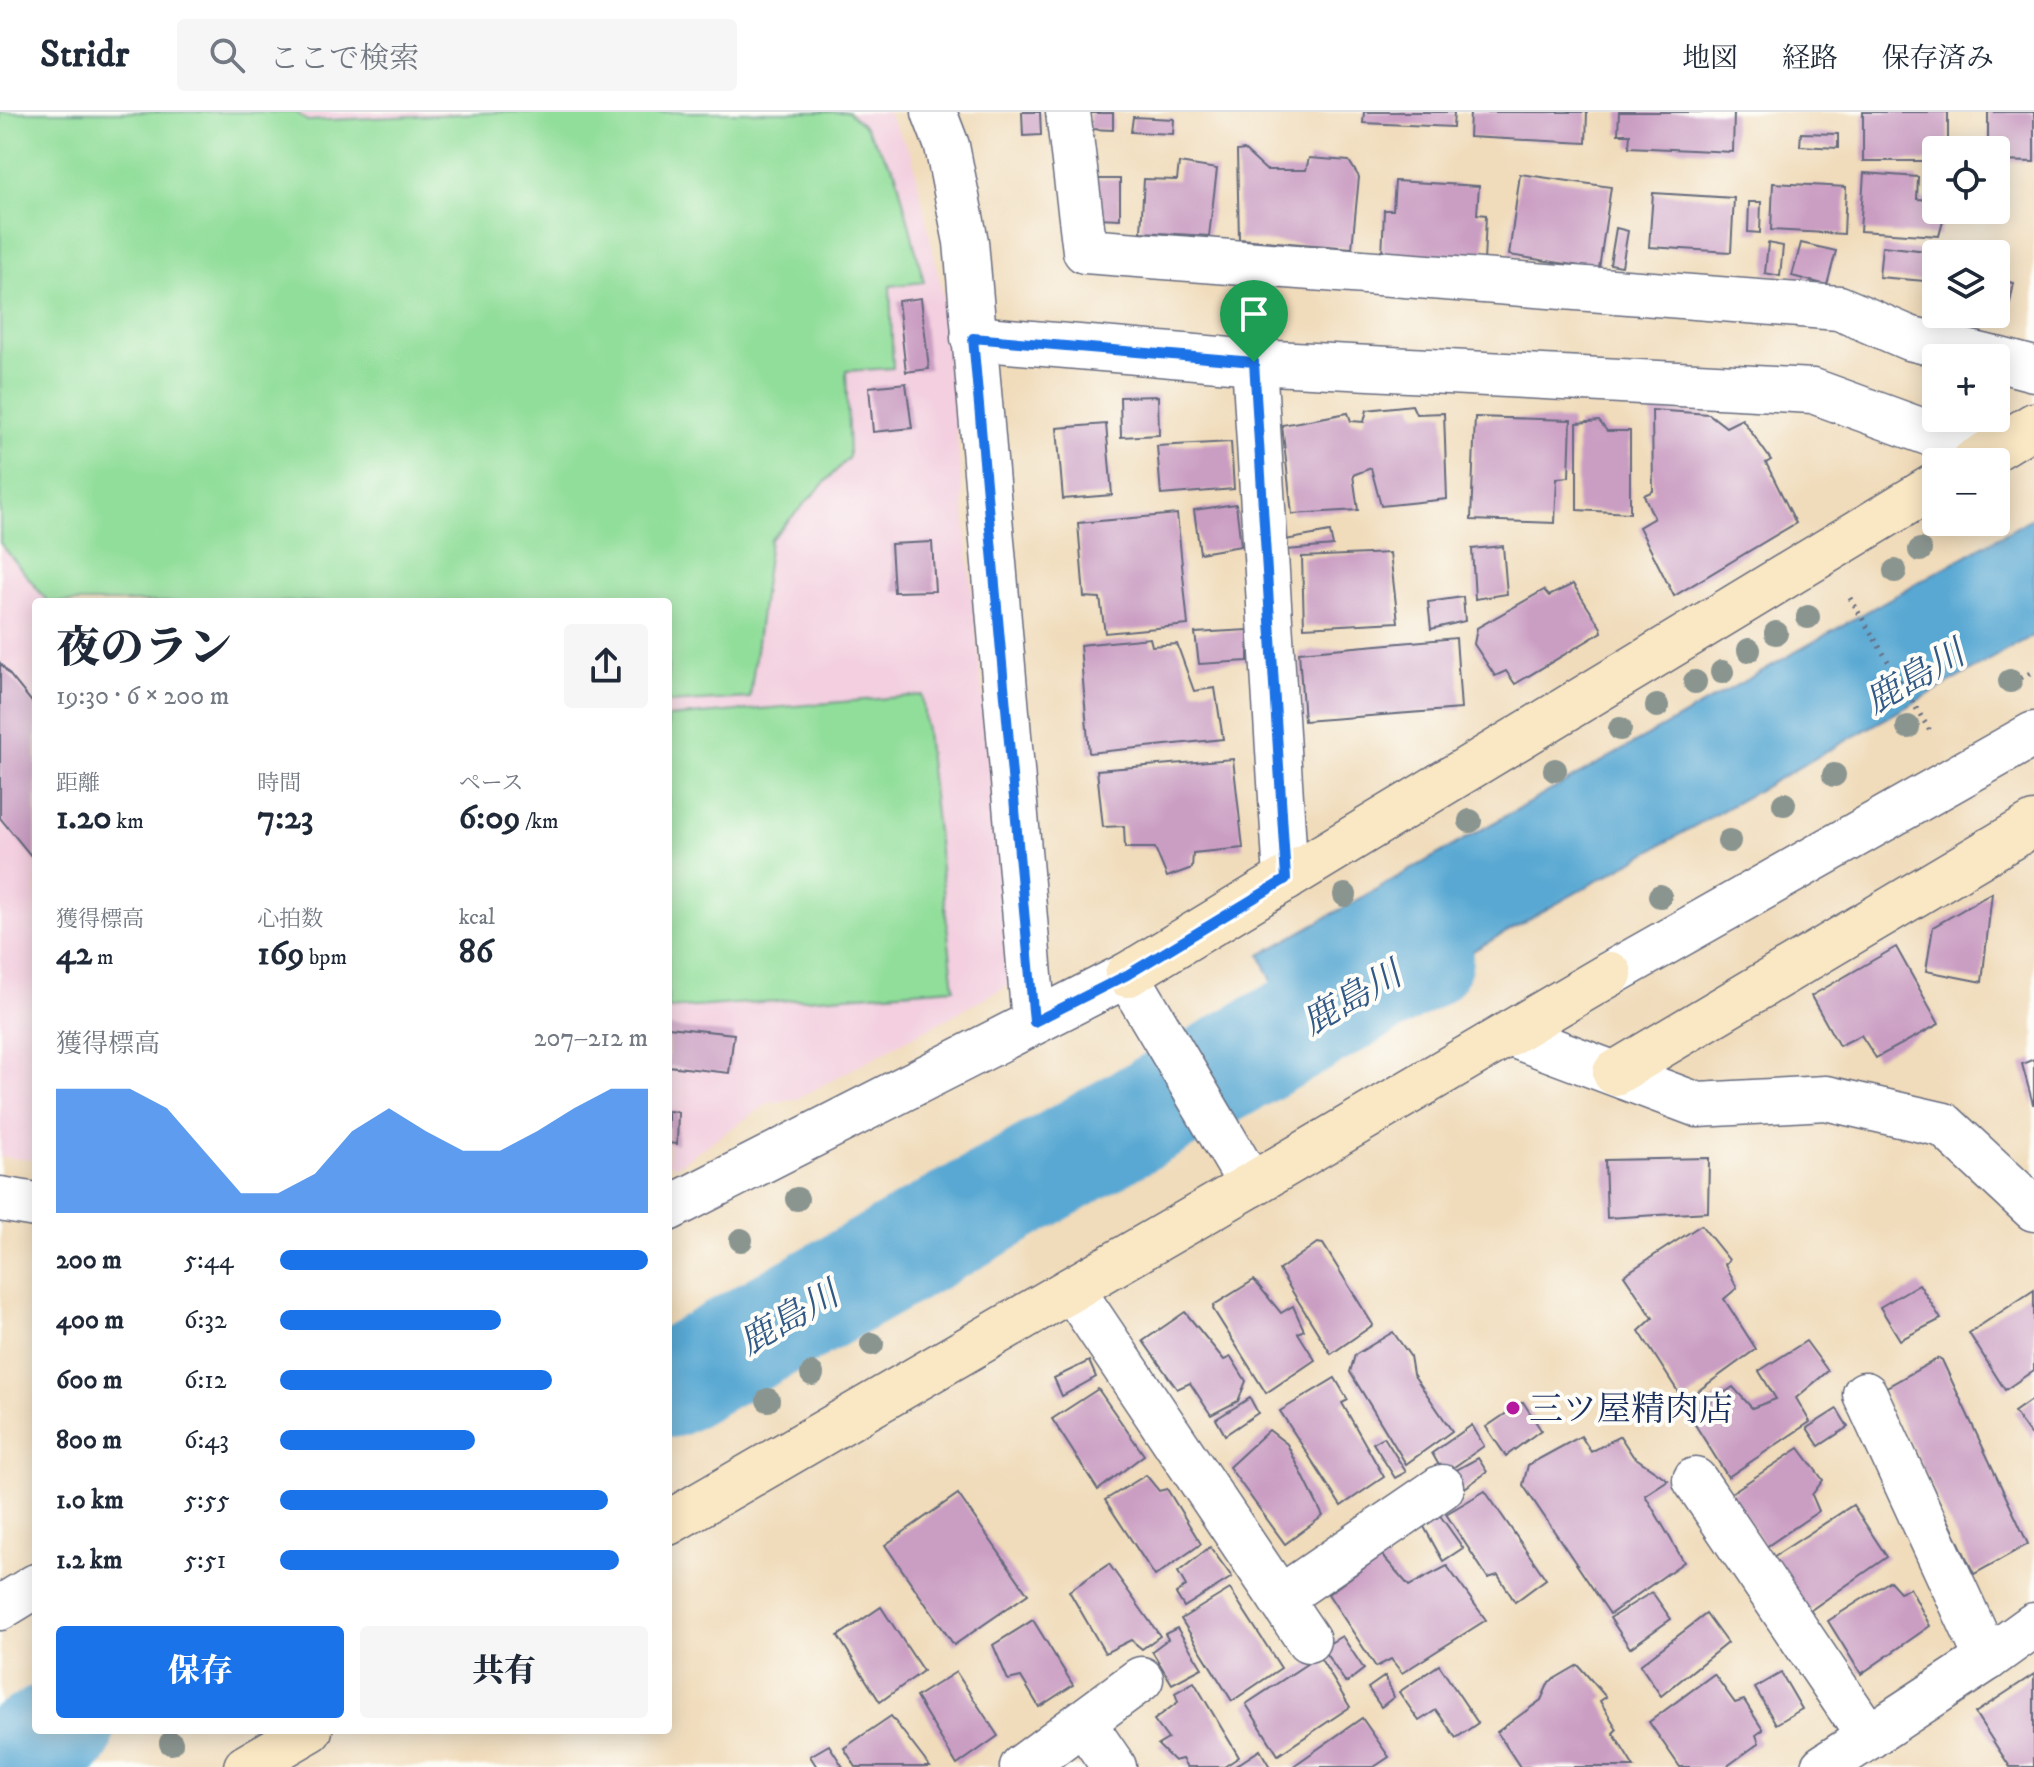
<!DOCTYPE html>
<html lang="ja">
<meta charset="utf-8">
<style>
body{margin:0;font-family:"IM FELL DW Pica","Noto Serif JP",serif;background:#f6f6f7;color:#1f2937;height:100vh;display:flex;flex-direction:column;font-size:30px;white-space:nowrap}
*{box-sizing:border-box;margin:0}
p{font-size:26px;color:#747a83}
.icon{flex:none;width:44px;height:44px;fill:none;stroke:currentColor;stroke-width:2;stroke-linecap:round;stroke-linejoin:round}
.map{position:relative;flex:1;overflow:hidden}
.drawer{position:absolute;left:32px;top:486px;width:640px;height:1136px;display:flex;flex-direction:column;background:#fff;border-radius:8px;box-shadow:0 4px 20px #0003}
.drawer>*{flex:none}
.controls{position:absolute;left:1922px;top:24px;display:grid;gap:16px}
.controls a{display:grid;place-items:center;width:88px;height:88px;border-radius:8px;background:#fff;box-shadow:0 4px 20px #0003;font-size:40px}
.pin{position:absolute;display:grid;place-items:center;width:68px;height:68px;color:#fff;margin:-82px -34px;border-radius:50% 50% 50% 0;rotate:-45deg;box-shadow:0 0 8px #0007}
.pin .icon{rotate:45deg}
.round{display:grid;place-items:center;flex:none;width:84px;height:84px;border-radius:8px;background:#f6f6f7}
.overview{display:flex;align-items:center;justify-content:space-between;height:136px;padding:0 24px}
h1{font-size:44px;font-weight:800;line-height:60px}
.stats{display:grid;grid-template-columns:repeat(3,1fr);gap:12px;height:136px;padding:8px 24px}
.stats div{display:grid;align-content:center}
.stats b{font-size:34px;font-weight:800}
.stats small{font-size:22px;font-weight:400}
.stats p{font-size:22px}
.chart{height:224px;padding:16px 24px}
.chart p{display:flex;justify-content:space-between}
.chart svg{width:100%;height:144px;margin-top:8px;fill:#1a73e8;opacity:.7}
.cta{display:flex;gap:16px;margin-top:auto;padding:16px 24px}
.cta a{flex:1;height:92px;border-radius:8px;background:#1a73e8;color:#fff;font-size:32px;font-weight:800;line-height:92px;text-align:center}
.cta a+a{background:#f6f6f7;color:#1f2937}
ul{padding:0 24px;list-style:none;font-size:26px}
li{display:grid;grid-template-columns:128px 96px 1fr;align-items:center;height:60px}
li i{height:20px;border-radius:10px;background:#1a73e8}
header{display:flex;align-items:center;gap:48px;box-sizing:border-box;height:112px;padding:0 40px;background:#fff;border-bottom:2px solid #e0e1e3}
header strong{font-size:38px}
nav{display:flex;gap:44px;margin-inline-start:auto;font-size:28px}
.search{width:560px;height:72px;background:#f6f6f7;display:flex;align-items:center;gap:20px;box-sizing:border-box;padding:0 28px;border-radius:8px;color:#747a83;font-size:30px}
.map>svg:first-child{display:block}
.built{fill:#f3cfdf}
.green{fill:#91de9a;stroke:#56867c;stroke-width:2}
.water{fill:#59a8d3;stroke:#3a6c98;stroke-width:2}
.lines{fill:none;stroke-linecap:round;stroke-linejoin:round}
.river{stroke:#59a8d3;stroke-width:106}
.building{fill:#ca9ec3}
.street-casing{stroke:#666b7e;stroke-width:47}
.secondary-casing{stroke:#666b7e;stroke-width:47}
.path{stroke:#666b7e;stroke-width:5;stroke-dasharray:2 6;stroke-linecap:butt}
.street{stroke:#fff;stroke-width:44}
.secondary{stroke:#fae7c3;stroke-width:44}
.tree{fill:#8b9590}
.route-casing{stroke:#fff;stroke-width:16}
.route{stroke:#1a73e8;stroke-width:10}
.poi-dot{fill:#b5179e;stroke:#fdfcf7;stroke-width:3}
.labels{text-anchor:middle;stroke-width:8;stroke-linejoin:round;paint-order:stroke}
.poi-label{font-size:34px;fill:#1b2f5e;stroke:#fdfcf7;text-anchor:start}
.water-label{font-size:36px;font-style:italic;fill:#315987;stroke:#fdfcf7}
</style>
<header>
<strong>Stridr</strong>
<div class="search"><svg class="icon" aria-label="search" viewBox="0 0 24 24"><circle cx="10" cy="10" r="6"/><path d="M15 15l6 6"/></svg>ここで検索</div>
<nav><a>地図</a><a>経路</a><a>保存済み</a></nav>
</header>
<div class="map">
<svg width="2034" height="1655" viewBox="0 0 2034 1655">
<rect width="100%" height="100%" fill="#fdfcf7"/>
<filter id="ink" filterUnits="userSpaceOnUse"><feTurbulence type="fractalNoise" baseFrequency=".0125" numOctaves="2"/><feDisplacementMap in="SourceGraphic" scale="16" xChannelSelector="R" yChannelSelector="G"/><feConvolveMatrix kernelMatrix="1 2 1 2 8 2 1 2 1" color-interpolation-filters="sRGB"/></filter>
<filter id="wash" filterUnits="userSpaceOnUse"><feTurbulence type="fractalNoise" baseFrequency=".006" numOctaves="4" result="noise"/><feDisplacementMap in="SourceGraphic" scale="32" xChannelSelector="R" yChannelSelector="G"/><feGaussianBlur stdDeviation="1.8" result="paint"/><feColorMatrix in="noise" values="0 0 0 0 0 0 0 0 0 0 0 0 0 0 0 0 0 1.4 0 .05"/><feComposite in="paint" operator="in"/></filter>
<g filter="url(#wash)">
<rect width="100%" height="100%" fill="#f0dbba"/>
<path class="built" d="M 0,0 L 887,0 L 912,43 L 943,183 L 1011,872 L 795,988 L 769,991 L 678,1053 L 668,1052 L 668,490 L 36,490 L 36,1048 L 0,1045 Z"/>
<g class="green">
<path d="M 0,0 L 296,0 L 307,9 L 499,0 L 848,0 L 864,14 L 896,61 L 924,170 L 890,174 L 893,256 L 846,259 L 849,345 L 770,428 L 750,586 L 668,591 L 668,490 L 48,490 L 0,431 Z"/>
<path d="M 922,583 L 954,876 L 668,897 L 668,605 Z"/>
</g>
<path class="water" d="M 2034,405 L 2034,523 L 1302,935 L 1260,843 Z"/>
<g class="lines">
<g class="river">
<path d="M 668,1273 L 1420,846"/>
<path d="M 0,1652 L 61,1618"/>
</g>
</g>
<g id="blocks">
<g class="building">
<path d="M 1022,0 L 1040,0 L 1041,23 L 1023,24 Z"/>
<path d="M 1364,0 L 1454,0 L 1453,15 L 1363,11 Z"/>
<path d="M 1470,0 L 1587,0 L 1586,31 L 1469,25 Z"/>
<path d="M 1619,0 L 1734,0 L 1733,40 L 1629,35 L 1630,22 L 1618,22 Z"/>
<path d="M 1863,0 L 1948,0 L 1948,38 L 1936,38 L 1936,49 L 1863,49 Z"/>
<path d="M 1988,0 L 2034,0 L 2034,50 L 1996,49 L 1996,38 L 1988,38 Z"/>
<path d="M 1090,1 L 1113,1 L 1113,18 L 1089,17 Z"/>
<path d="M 1133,5 L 1174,7 L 1173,22 L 1131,20 Z"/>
<path d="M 1801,21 L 1838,22 L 1838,36 L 1800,34 Z"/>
<path d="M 1244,38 L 1266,58 L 1306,58 L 1309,46 L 1349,49 L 1359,65 L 1352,136 L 1239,127 L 1237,39 Z"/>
<path d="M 1179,51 L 1217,57 L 1209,124 L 1141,120 L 1144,67 L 1177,68 Z"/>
<path d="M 1864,61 L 1918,65 L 1917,87 L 1936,88 L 1936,98 L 1946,98 L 1939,124 L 1860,119 Z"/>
<path d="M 1520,62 L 1611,75 L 1599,157 L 1509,143 Z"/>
<path d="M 1096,67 L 1120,67 L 1120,107 L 1097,106 Z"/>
<path d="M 1395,69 L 1479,74 L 1477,102 L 1486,103 L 1484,151 L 1382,145 L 1384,98 L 1393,98 Z"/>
<path d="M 1773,71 L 1846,75 L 1844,122 L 1771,118 Z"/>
<path d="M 1653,81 L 1734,86 L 1731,140 L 1649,135 Z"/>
<path d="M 1749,90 L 1761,90 L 1760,121 L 1748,120 Z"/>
<path d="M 1616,116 L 1628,119 L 1622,154 L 1610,152 Z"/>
<path d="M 1768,131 L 1783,134 L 1780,164 L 1765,161 Z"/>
<path d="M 1801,131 L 1836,139 L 1827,173 L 1792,164 Z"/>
<path d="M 1882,134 L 1936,140 L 1936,170 L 1879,165 Z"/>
<path d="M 1996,167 L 2014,171 L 2006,211 L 1985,206 L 1986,202 L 1996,202 Z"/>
<path d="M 921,186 L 929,257 L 906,260 L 898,189 Z"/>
<path d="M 906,271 L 912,316 L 873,320 L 869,275 Z"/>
<path d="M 1158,284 L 1159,323 L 1121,325 L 1120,285 Z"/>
<path d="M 1412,293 L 1416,302 L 1444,301 L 1447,387 L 1381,394 L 1371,356 L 1353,363 L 1358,398 L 1292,402 L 1282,313 L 1348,301 L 1351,309 L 1364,310 L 1367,298 Z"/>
<path d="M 1652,298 L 1709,302 L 1726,315 L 1742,307 L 1771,348 L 1766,351 L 1796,411 L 1674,484 L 1639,415 L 1654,406 L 1644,383 L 1653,379 Z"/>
<path d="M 1475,305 L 1571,308 L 1569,365 L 1557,366 L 1555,411 L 1471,408 Z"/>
<path d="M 1599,309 L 1607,319 L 1630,319 L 1630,401 L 1577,398 L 1577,311 Z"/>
<path d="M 1106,312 L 1112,383 L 1063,387 L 1057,316 Z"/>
<path d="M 1231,330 L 1234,377 L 1161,383 L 1157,334 Z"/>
<path d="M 1236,392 L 1241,434 L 1200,441 L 1194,398 Z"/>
<path d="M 1177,402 L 1188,513 L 1105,521 L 1100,486 L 1084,485 L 1078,411 Z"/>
<path d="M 1330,420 L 1333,434 L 1287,438 L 1285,428 Z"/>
<path d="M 932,430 L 935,479 L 894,480 L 891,432 Z"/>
<path d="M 1503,434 L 1507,482 L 1475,487 L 1472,437 Z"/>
<path d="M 1390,441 L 1398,510 L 1304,515 L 1302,445 Z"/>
<path d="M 1573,472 L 1601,516 L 1602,520 L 1515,572 L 1506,559 L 1495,564 L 1474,532 L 1477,516 L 1544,478 L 1549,484 Z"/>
<path d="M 1463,485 L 1465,509 L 1431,517 L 1428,490 Z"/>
<path d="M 1248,518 L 1248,549 L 1199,552 L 1195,521 Z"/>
<path d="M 1150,526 L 1152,534 L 1177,532 L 1194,579 L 1215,576 L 1223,627 L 1089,641 L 1080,533 Z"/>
<path d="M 1456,526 L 1461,597 L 1304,609 L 1299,540 Z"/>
<path d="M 0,551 L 36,595 L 36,750 L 0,706 Z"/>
<path d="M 1233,647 L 1243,736 L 1193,741 L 1192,756 L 1167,765 L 1155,736 L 1125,736 L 1124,714 L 1103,715 L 1097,658 Z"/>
<path d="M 1992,781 L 1982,870 L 1926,859 L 1933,815 Z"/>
<path d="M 1896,835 L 1939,912 L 1876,946 L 1861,923 L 1839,934 L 1811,884 Z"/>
<path d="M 668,915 L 734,922 L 729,961 L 668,954 Z"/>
<path d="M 2034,947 L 2034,992 L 2033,992 L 2022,952 Z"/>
<path d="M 668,999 L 678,1000 L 677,1032 L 668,1031 Z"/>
<path d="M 1709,1046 L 1708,1100 L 1607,1106 L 1605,1048 Z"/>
<path d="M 1701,1113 L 1729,1148 L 1725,1152 L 1737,1176 L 1724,1187 L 1756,1237 L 1684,1289 L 1639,1219 L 1653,1206 L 1624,1163 Z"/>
<path d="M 1317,1131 L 1323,1132 L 1373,1213 L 1331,1242 L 1279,1158 Z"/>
<path d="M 1254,1168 L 1281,1201 L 1293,1194 L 1304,1218 L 1298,1221 L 1315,1248 L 1266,1281 L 1213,1197 L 1214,1193 Z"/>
<path d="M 1919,1172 L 1941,1207 L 1900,1228 L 1880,1195 Z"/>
<path d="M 2034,1178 L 2034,1258 L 2005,1278 L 1969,1221 Z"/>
<path d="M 1185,1200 L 1224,1248 L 1231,1245 L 1246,1269 L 1238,1289 L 1211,1303 L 1190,1271 L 1177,1277 L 1143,1229 Z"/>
<path d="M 1393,1220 L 1410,1244 L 1413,1262 L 1452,1319 L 1406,1352 L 1350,1260 L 1355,1243 Z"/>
<path d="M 1806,1229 L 1828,1259 L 1796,1286 L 1810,1310 L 1728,1365 L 1689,1303 L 1733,1275 L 1752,1296 L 1776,1287 L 1759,1259 Z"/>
<path d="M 1939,1246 L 1942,1248 L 2028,1432 L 1974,1462 L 1885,1276 Z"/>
<path d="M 1089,1249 L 1096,1265 L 1062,1284 L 1054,1266 Z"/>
<path d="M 1335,1266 L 1348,1288 L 1342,1291 L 1384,1365 L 1341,1394 L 1280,1299 Z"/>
<path d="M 1098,1277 L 1144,1343 L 1098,1378 L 1052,1307 Z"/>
<path d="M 1250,1286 L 1258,1301 L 1225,1323 L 1216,1307 Z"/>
<path d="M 2034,1286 L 2034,1328 L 2014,1300 Z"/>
<path d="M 1523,1290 L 1541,1318 L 1506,1344 L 1486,1315 Z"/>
<path d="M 1837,1297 L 1848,1315 L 1819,1334 L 1807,1316 Z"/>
<path d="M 1472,1313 L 1484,1334 L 1444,1362 L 1432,1341 Z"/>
<path d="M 1269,1318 L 1287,1332 L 1323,1404 L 1285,1432 L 1229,1355 Z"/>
<path d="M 1581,1324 L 1591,1340 L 1620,1324 L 1633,1344 L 1668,1368 L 1645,1383 L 1684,1450 L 1610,1502 L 1523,1373 L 1528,1353 Z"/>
<path d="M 1384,1325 L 1406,1360 L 1395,1366 L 1373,1331 Z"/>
<path d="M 1799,1336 L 1823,1368 L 1812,1383 L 1819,1399 L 1766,1435 L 1731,1381 Z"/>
<path d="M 1478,1346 L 1487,1360 L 1455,1383 L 1445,1364 Z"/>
<path d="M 1146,1363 L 1159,1379 L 1167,1377 L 1201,1432 L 1155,1464 L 1105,1388 Z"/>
<path d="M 1485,1379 L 1546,1467 L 1515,1490 L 1498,1463 L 1488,1466 L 1446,1402 Z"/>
<path d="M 958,1382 L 1028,1482 L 954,1533 L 885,1433 Z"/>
<path d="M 1853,1393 L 1887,1445 L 1808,1500 L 1773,1445 Z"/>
<path d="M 1439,1402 L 1463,1436 L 1443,1449 L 1423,1413 Z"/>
<path d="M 1210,1435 L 1232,1465 L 1184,1495 L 1176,1482 L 1186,1474 L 1178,1460 Z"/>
<path d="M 1382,1443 L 1409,1474 L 1447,1454 L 1486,1508 L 1402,1561 L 1391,1547 L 1376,1555 L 1328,1482 Z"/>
<path d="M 1109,1452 L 1160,1524 L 1142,1537 L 1131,1528 L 1105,1541 L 1069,1479 Z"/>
<path d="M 1890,1469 L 1900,1480 L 1910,1476 L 1930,1514 L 1861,1562 L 1828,1509 Z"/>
<path d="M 1230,1477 L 1281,1556 L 1232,1589 L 1181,1507 Z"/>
<path d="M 1652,1480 L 1671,1507 L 1630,1536 L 1610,1506 Z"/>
<path d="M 881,1495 L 923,1559 L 880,1590 L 838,1524 Z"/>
<path d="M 1706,1502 L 1727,1531 L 1661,1584 L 1640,1553 Z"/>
<path d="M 1033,1508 L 1073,1573 L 1039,1595 L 1021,1565 L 1008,1568 L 993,1533 Z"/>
<path d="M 1177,1516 L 1202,1556 L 1172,1572 L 1152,1539 L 1168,1527 L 1165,1522 Z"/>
<path d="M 1342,1524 L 1364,1557 L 1346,1571 L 1322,1536 Z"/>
<path d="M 1319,1544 L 1350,1595 L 1278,1643 L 1246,1592 Z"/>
<path d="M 1439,1553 L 1478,1611 L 1456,1626 L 1436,1598 L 1419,1609 L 1399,1580 Z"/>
<path d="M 1578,1553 L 1606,1585 L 1600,1589 L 1617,1617 L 1613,1621 L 1634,1655 L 1520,1655 L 1497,1620 L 1541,1588 L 1549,1570 Z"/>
<path d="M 956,1560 L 998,1624 L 957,1653 L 916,1585 Z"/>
<path d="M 1781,1561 L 1802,1597 L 1776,1612 L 1755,1576 Z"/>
<path d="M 1714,1562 L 1735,1591 L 1744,1588 L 1763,1618 L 1756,1623 L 1759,1631 L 1726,1655 L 1680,1655 L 1649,1610 Z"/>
<path d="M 2034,1562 L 2034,1655 L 2010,1655 L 1975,1601 Z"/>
<path d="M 1385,1564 L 1394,1585 L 1381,1595 L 1368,1576 Z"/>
<path d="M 1194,1570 L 1239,1645 L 1224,1655 L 1187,1655 L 1182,1647 L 1174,1649 L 1158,1633 L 1168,1627 L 1154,1608 L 1178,1590 L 1175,1581 Z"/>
<path d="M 891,1604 L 930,1655 L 856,1655 L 844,1636 Z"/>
<path d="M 1362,1606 L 1389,1645 L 1374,1655 L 1292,1655 Z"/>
<path d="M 829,1633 L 843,1655 L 817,1655 L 810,1644 Z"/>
<path d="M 1260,1638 L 1270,1655 L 1234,1655 Z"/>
</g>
</g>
</g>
<g filter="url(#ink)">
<use href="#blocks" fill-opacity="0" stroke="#666b7e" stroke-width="2"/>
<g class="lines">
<defs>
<g id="street">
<path d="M 934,0 L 947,34 L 966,130 L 1034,910"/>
<path d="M 1068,0 L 1085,139 L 1839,196 L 1909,226 L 1991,246"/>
<path d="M 973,226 L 1254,250 L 1813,279 L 1986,342"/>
<path d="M 1996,247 L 2034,257"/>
<path d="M 1254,250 L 1286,767"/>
<path d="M 1610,862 L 2034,622"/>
<path d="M 1509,922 L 1698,993 L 1826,986 L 1944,1013 L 2034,1097"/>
<path d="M 0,1087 L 36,1093"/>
<path d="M 668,1097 L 1127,863 L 1251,1073"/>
<path d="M 1072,1177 L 1308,1528"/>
<path d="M 1865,1282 L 1987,1547"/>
<path d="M 1695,1368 L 1869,1625"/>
<path d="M 1280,1486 L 1442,1375"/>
<path d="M 0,1496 L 36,1474"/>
<path d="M 1083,1610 L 1114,1655"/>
<path d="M 1022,1655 L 1141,1567"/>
<path d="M 1823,1655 L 1987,1547 L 2034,1513"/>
</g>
<g id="secondary">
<path d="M 1973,350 L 2034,313"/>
<path d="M 1127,863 L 1936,373"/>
<path d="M 1615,961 L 2034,712"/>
<path d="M 668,1411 L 1251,1073 L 1610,862"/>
<path d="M 246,1655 L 310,1618"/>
</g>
</defs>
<use href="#street" class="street-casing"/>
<use href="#secondary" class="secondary-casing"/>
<g class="path">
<path d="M 1850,486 L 1930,619 L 1933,618"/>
<path d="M 2014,570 L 2034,559"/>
</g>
<use href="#street" class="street"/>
<use href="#secondary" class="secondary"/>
</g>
<g class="tree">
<circle cx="1920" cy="438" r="12"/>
<circle cx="1895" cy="459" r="12"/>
<circle cx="1808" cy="505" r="12"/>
<circle cx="1776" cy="521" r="12"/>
<circle cx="1749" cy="538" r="12"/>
<circle cx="1722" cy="560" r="12"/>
<circle cx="2010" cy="569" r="12"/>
<circle cx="1695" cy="570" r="12"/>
<circle cx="1657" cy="594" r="12"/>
<circle cx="1908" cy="615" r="12"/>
<circle cx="1620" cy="617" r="12"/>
<circle cx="1555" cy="658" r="12"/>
<circle cx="1834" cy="663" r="12"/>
<circle cx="1784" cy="692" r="12"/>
<circle cx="1470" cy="709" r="12"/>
<circle cx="1729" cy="729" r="12"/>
<circle cx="1345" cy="783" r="12"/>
<circle cx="1660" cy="784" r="12"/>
<circle cx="797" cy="1087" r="12"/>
<circle cx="741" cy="1128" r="12"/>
<circle cx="872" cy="1232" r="12"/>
<circle cx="812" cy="1262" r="12"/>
<circle cx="768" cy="1288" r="12"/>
<circle cx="171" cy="1631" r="12"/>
</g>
</g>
<g class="lines" filter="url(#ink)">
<defs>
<path id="route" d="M 973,226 L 1254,250 L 1286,767 L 1127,863 L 1034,910 Z"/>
</defs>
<use href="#route" class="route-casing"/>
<use href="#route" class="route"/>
</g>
<circle class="poi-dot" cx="1513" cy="1296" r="8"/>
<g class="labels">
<g class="poi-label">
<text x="1529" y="1308">三ツ屋精肉店</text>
</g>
<g class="water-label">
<text transform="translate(1914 564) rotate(-30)" y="13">鹿島川</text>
<text transform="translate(1351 885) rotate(-30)" y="13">鹿島川</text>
<text transform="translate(788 1205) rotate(-30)" y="13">鹿島川</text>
</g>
</g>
</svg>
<div class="controls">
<a><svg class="icon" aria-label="locate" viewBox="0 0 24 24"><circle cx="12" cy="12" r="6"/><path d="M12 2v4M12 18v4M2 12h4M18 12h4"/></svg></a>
<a><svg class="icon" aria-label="layers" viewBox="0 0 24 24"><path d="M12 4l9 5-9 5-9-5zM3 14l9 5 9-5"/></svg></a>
<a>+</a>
<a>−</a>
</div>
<div class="pin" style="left:1254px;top:250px;background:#1e9e55"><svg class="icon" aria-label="arrive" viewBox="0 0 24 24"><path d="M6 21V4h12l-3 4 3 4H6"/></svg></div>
<section class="drawer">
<div class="overview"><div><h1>夜のラン</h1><p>19:30 · 6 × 200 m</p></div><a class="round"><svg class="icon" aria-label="share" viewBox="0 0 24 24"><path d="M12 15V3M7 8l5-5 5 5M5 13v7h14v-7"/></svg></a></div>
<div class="stats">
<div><p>距離</p><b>1.20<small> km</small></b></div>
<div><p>時間</p><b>7:23</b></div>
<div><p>ペース</p><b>6:09<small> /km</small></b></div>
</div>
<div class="stats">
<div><p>獲得標高</p><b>42<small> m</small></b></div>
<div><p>心拍数</p><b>169<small> bpm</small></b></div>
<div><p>kcal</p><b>86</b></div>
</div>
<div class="chart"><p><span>獲得標高</span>207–212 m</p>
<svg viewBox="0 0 160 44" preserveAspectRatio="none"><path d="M0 44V6L10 6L20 6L30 12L40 25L50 38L60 38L70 32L80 19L90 12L100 19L110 25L120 25L130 19L140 12L150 6L160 6V44z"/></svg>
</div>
<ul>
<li><b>200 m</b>5:44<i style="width:100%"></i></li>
<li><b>400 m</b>6:32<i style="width:60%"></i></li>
<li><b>600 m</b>6:12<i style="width:74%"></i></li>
<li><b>800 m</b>6:43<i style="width:53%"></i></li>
<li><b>1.0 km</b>5:55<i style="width:89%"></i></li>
<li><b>1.2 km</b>5:51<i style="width:92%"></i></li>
</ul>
<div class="cta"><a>保存</a><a>共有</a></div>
</section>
</div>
